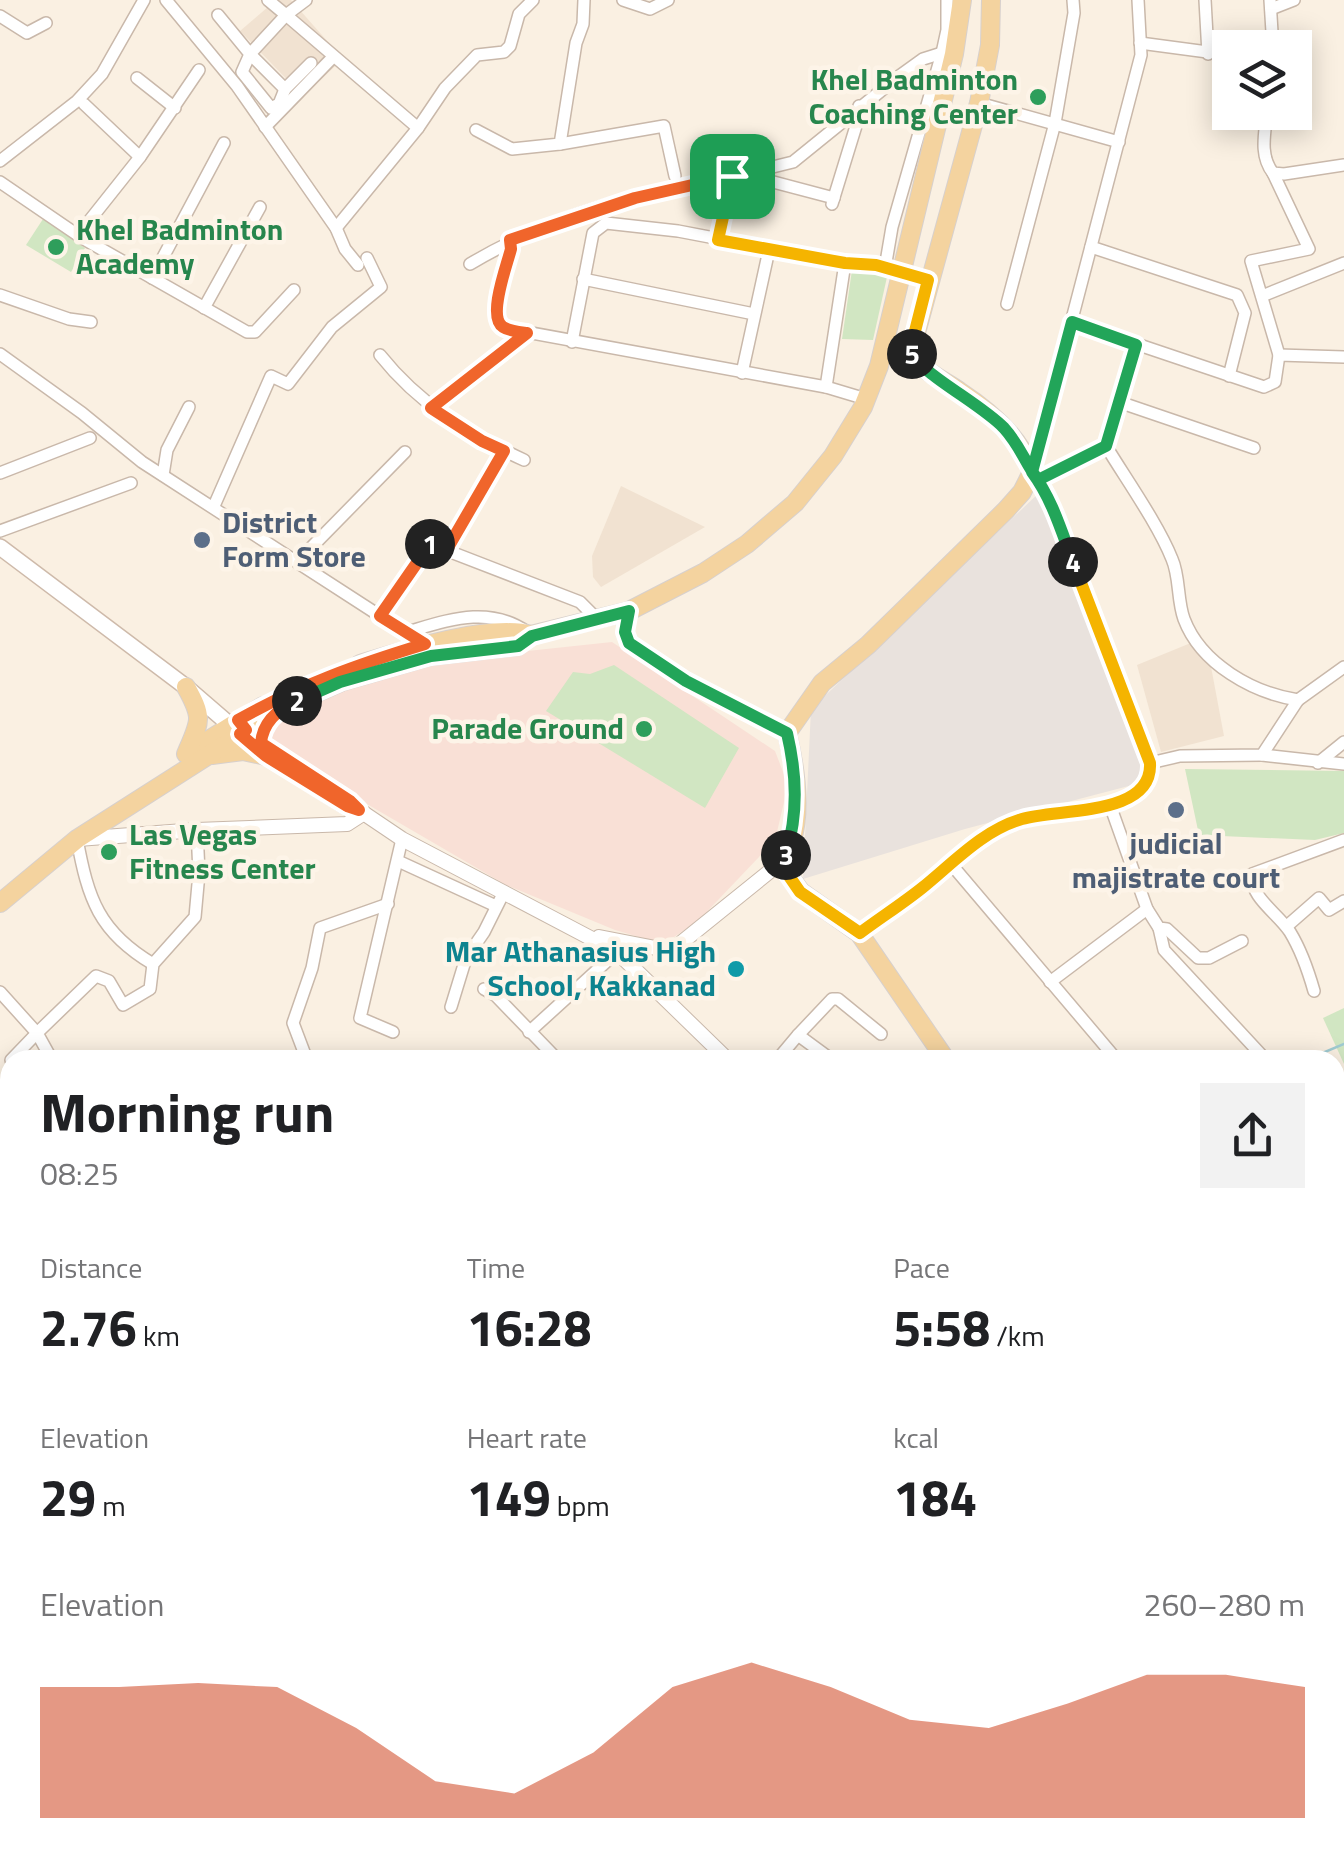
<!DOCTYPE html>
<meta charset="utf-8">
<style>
body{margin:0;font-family:"Titillium Web",sans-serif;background:#f2f2f2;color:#202124;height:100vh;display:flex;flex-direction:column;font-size:38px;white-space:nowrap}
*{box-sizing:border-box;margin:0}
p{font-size:32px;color:#757577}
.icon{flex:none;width:55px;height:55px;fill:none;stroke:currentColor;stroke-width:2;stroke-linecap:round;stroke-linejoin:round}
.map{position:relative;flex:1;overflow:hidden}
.sheet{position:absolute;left:0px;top:1050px;width:1345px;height:812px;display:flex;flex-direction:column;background:#fff;border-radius:30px 30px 0 0;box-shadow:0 5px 25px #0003}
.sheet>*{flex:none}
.fabs{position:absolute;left:1212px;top:30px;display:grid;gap:20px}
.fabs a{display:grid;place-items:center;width:100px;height:100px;border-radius:0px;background:#fff;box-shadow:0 5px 25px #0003;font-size:50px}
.pin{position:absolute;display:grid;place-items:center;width:85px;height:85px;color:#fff;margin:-42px;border-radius:20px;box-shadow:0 5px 15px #0006}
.km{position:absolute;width:50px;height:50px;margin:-25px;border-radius:50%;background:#222;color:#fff;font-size:28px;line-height:50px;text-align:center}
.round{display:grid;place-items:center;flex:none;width:105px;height:105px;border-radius:0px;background:#f2f2f2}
.overview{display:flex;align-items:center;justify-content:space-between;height:170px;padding:0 40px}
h1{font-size:55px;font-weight:700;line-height:75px}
.metrics{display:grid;grid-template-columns:repeat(3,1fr);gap:15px;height:170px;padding:10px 40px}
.metrics div{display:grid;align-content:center}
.metrics b{font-size:50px;font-weight:700}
.metrics small{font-size:28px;font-weight:400}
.metrics p{font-size:28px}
.chart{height:280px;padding:20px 40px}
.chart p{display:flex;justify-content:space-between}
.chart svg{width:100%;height:180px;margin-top:10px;fill:#da6d51;opacity:.7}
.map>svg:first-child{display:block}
.residential{fill:#f1e2d1}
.commercial{fill:#f9e0d6}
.industrial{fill:#e9e2dd}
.green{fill:#d1e6c2}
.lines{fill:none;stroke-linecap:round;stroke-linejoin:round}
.stream{stroke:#a0cbd2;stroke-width:2.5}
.minor-casing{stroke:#c9b8aa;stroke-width:14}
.tertiary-casing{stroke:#c9b8aa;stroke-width:16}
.secondary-casing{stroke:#cebaaa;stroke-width:18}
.primary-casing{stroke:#d7d0cd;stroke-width:20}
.minor{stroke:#fff;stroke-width:11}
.tertiary{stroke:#fff;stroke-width:14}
.secondary{stroke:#fff;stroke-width:15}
.primary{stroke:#f4d39f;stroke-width:18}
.split-1-casing{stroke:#fff;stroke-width:20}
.split-2-casing{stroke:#fff;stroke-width:20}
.split-3-casing{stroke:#fff;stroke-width:20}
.split-4-casing{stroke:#fff;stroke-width:20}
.split-5-casing{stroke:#fff;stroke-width:20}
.split-6-casing{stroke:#fff;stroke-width:20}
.split-1{stroke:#f0652b;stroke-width:12}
.split-2{stroke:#f0652b;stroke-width:12}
.split-3{stroke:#22a559;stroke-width:12}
.split-4{stroke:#f5b400;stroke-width:12}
.split-5{stroke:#22a559;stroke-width:12}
.split-6{stroke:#f5b400;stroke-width:12}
.leisure-dot{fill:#2e9e5b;stroke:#fdf4e8;stroke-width:4}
.service-dot{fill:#5c6f8a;stroke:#fdf4e8;stroke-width:4}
.culture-dot{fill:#0f9aa8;stroke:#fdf4e8;stroke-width:4}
.labels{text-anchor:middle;stroke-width:9;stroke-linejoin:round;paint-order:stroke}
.leisure-label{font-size:30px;font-weight:bold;fill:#27864d;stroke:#fdf4e8;text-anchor:end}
.service-label{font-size:30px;font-weight:bold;fill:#4e5e75;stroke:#fdf4e8;text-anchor:start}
.culture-label{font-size:30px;font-weight:bold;fill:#0d838f;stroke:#fdf4e8;text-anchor:end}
</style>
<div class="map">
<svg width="1344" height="1862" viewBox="0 0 1344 1862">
<rect width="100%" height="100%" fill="#faf0e2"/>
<g class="residential">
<path d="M 276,0 L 291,0 L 343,59 L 303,96 L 240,31 Z"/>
<path d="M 621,486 L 705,527 L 601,587 L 593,577 L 592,556 Z"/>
<path d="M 1198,640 L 1209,656 L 1224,736 L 1161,752 L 1137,665 Z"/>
<path d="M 0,1413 L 10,1438 L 10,1810 L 0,1789 Z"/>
<path d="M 284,1852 L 287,1862 L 34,1862 L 30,1853 Z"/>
</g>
<path class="commercial" d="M 612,642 L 775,751 L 785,777 L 784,802 L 777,832 L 759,857 L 699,920 L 674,937 L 653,941 L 615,930 L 506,885 L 281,754 L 266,735 L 276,720 L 362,681 L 418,667 L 518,652 Z"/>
<path class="industrial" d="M 1040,492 L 1136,737 L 1144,782 L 965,829 L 803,879 L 811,709 Z"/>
<g class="green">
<path d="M 43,219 L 85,248 L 71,272 L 26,245 Z"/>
<path d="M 852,270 L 887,277 L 873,340 L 842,339 Z"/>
<path d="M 614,665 L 739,748 L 705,808 L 546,711 L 573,672 L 590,674 Z"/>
<path d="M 1185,769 L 1344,771 L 1344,833 L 1315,840 L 1199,835 Z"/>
<path d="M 1344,1008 L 1344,1064 L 1323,1018 Z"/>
</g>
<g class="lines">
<path class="stream" d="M 1306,1060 L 1344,1044"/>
<defs>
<g id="minor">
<path d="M 166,0 L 237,86 L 336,228 L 345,249 L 358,265"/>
<path d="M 268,0 L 286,15 L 306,0"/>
<path d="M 623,0 L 650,9 L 668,0"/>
<path d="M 1205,0 L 1208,54"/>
<path d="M 1270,0 L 1273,48"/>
<path d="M 1271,9 L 1294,0"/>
<path d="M 218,15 L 250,54 L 242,72 L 271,108 L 279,104 L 285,89"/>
<path d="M 0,16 L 27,33 L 46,23"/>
<path d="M 1140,43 L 1230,55"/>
<path d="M 311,63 L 285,89 L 250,54 L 286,15 L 418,128"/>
<path d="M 137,78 L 175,108"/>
<path d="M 979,103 L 1119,142"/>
<path d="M 84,104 L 140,157"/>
<path d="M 1267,112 C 1265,133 1259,155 1273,173 L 1284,174 L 1344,165"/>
<path d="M 265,127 L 333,57"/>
<path d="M 476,130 L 512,149 L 560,144 L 576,43 L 583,24 L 584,0"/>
<path d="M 560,144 L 664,126 L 675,176"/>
<path d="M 0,161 L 77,101 L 102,74 L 144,0"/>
<path d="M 1273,173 L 1309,249 L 1251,261 L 1279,355"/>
<path d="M 747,175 L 834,198"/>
<path d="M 0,182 L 82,238 L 247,332 L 255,332 L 294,290"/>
<path d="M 832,204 L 860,113 L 859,106"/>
<path d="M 336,228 L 418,128 L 445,88 L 477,55 L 504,52 L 510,46 L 519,14 L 533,0"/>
<path d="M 78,235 L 140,157 L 199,70"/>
<path d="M 718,239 L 732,177 L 793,162 L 898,77 L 923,59 L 942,53"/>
<path d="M 510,240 L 511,249 C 505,272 487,309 504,328 L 826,387 L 866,399"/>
<path d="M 1091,247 L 1237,295 L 1245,313 L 1229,376"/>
<path d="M 470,264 C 547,218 642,190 732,177"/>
<path d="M 885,268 L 892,227 L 942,53 L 947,30 L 947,0"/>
<path d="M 152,278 L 224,143"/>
<path d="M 583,279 L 754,314"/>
<path d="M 0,295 L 69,319 L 91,322"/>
<path d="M 1262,296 L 1344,263"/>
<path d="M 1007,304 L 1055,123 L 1074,13 L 1073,0"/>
<path d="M 204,308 L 260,207"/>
<path d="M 1071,322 L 1264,387 L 1275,382 L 1279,355 L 1344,357"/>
<path d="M 572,342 L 593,233 L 606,223 L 678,231 L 845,263 L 876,265 L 901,273"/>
<path d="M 1136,345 L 1106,446 C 1126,479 1158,524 1172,559 C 1180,577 1177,600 1184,619 C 1201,664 1253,693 1298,700 L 1262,755 L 1180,756 L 1150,763"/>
<path d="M 0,354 L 82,413 L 142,462 L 425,645"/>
<path d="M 380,355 C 419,404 468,434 524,460"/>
<path d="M 742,373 L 769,250"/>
<path d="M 826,387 L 845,263"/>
<path d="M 1119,402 L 1254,448"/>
<path d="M 431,408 L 527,333"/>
<path d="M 0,473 L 90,438"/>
<path d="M 163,475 L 167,450 L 189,407"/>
<path d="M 1038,480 L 1106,446"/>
<path d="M 214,506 L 271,376 L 288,384 L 332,327 L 381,287 L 367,258"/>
<path d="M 0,531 L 131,483"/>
<path d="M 446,551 L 504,451"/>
<path d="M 298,561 L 405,452"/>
<path d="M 381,616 L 430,544 L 580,602 L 597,619"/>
<path d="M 407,632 C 449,620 488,605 527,632"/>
<path d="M 1298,700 L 1344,667"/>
<path d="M 1262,755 L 1344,764"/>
<path d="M 1318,763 L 1344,742"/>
<path d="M 1110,805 L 1147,909 L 1159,928 L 1167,929 L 1198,958 L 1209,958 L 1242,941"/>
<path d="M 77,839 C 88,899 99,932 153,964"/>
<path d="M 398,861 L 496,906"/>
<path d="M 951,864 L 1117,1060"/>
<path d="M 1287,926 L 1319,898 L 1329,910 L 1344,901"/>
<path d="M 1159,928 L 1164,950 L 1266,1060"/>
<path d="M 859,933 L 918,891 L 984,836 L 1021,819 L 1120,803 L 1138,794 L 1151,776 L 1150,763 L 1047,493 L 1032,472 L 1141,55 L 1138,0"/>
<path d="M 1050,982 L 1147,909"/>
<path d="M 484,989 L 495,995 L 558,1060"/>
<path d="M 1314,991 C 1308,970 1301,950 1290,932 C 1278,913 1250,898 1252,874 L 1344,840"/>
<path d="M 0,992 L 37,1033 L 11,1060"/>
<path d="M 451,1007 L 466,958 L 484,932 L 504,892"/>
<path d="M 393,1032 L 360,1018 L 402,839"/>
<path d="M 529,1032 L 617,952"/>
<path d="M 798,1035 L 832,999 L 838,999 L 881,1034"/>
<path d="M 52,1060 L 37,1033 L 96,976 L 109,981 L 123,1005 L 150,989 L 153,964 L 195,917 L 199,873 L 197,830"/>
<path d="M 307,1060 L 293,1023 L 312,968 L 320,928 L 388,904"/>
<path d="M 777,1060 L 798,1035 L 832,1060"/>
<path d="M 1338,1089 L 1336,1095 L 1344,1115"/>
<path d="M 1335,1155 L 1344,1147"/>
<path d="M 0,1179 L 10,1172"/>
<path d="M 1335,1193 C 1344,1210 1340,1228 1335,1246"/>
<path d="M 0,1220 L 9,1209"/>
<path d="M 0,1465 L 10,1491"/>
<path d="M 1335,1636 L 1344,1628"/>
<path d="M 0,1688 L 10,1678"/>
<path d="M 0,1736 L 10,1765"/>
<path d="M 0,1803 L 10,1797"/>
<path d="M 52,1852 L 60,1862"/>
<path d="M 191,1852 L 213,1856 L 218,1852"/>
<path d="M 271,1852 L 278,1862"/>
<path d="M 513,1852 L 522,1862"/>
<path d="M 635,1852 L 641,1862"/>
<path d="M 685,1852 L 695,1862"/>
<path d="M 801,1852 L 808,1862"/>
<path d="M 1152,1852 L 1157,1862"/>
<path d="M 1245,1852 L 1258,1862"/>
<path d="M 479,1862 L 492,1852"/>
<path d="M 588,1862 L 595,1852"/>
<path d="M 1026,1862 L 1032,1852"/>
</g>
<g id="tertiary">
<path d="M 359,810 L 402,839 L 617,952 L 728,1060"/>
<path d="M 78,839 L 197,830 L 347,824 L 364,813"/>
<path d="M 599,937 L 671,951 L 780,863"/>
<path d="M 1335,1511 L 1344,1518"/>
</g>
<g id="secondary">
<path d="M 0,547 L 186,687 L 266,756 L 347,807 L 359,810"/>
<path d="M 629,611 L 625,631 L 629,643 L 686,681 L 787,733"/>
<path d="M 1335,1559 L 1344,1583"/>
<path d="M 1341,1862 L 1344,1837"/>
</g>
<g id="primary">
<path d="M 360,664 C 402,651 491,623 531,635"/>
<path d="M 196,748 L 263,706"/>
<path d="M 186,754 C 200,721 204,719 186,687"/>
<path d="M 212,755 L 243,751 L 266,756"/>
<path d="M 0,903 L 77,839 L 284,707 L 341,682 L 431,656 L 518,646 L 531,635 L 629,611 L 703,573 L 747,544 L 795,503 L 833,456 L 863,407 L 879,366 L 954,54 L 962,0"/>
<path d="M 946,1060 L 859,933 L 801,892 L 780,863 C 806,832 796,770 787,733 L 822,683 L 868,645 L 1006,510 L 1022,492 L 1032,472 C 1021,438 988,410 959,391 C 942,379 920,371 911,351 L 979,103 L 990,45 L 991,0"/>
<path d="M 1335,1482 L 1344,1493"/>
</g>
</defs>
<use href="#minor" class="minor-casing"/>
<use href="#tertiary" class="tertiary-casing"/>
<use href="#secondary" class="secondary-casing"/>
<use href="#primary" class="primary-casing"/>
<use href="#minor" class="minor"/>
<use href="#tertiary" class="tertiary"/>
<use href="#secondary" class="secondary"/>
<use href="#primary" class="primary"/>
</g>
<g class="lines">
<defs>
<path id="split-1" d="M 430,544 L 446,551 L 504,451 L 482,441 L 431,408 L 527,333 C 520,332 509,331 503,327 C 487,317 507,265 511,249 L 510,240 L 635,198 L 732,176"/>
<path id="split-2" d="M 297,701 C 278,709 263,722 261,743 L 350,801 L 359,810 L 347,806 L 266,756 L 240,734 L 246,730 L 238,720 C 300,685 356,665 425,644 L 380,616 L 430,544"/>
<path id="split-3" d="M 297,701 L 340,682 L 431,656 L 518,646 L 532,636 L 629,611 L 625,632 L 629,643 L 686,681 L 787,733 C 797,776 798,813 786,855"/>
<path id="split-4" d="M 786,855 L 780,863 L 800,892 L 860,933 C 880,918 902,904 922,888 C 953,863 983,830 1022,819 C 1058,808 1153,817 1150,763 L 1073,562"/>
<path id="split-5" d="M 912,354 C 925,376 981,404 1004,428 C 1021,447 1024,461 1038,480 L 1106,446 L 1136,345 L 1072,322 L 1032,472 C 1052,499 1061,530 1073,562"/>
<path id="split-6" d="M 732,176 L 718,240 L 845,263 L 876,265 L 928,280 L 912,343 L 912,354"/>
</defs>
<use href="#split-1" class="split-1-casing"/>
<use href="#split-2" class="split-2-casing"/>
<use href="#split-3" class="split-3-casing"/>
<use href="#split-4" class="split-4-casing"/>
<use href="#split-5" class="split-5-casing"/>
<use href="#split-6" class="split-6-casing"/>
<use href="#split-1" class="split-1"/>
<use href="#split-2" class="split-2"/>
<use href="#split-3" class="split-3"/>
<use href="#split-4" class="split-4"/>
<use href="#split-5" class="split-5"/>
<use href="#split-6" class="split-6"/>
</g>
<g class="leisure-dot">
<circle cx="1038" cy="97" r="10"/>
<circle cx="56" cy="247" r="10"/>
<circle cx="644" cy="729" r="10"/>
<circle cx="109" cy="852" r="10"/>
</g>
<g class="service-dot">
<circle cx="202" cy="540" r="10"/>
<circle cx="1176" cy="810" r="10"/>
</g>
<circle class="culture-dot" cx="736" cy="969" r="10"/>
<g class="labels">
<g class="leisure-label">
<text x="1018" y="90">Khel Badminton<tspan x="1018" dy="34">Coaching Center</tspan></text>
<text x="76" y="240" text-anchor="start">Khel Badminton<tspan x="76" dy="34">Academy</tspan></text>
<text x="624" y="739">Parade Ground</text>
<text x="129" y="845" text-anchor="start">Las Vegas<tspan x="129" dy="34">Fitness Center</tspan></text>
</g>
<g class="service-label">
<text x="222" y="533">District<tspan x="222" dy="34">Form Store</tspan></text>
<text x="1176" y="854" text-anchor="middle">judicial<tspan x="1176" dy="34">majistrate court</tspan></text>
</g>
<g class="culture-label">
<text x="716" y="962">Mar Athanasius High<tspan x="716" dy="34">School, Kakkanad</tspan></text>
</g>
</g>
</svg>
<div class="fabs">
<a><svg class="icon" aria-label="layers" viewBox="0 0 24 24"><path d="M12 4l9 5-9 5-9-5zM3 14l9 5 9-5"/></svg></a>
</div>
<div class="pin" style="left:732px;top:176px;background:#1e9e55"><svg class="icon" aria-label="arrive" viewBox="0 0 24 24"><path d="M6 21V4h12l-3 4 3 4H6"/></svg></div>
<b class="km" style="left:430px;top:544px">1</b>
<b class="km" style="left:297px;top:701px">2</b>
<b class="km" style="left:786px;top:855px">3</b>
<b class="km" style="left:1073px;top:562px">4</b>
<b class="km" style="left:912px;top:354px">5</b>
<section class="sheet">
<div class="overview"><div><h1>Morning run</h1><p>08:25</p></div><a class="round"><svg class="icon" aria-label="share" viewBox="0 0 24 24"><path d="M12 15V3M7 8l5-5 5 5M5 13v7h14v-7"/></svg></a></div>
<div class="metrics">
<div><p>Distance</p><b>2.76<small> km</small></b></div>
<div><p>Time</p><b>16:28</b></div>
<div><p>Pace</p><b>5:58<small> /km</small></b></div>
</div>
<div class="metrics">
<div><p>Elevation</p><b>29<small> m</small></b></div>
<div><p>Heart rate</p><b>149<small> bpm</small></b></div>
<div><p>kcal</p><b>184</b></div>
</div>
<div class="chart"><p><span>Elevation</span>260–280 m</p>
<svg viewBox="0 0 160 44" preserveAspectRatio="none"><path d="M0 44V12L10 12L20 11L30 12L40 22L50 35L60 38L70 28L80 12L90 6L100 12L110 20L120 22L130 16L140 9L150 9L160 12V44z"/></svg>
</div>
</section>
</div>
